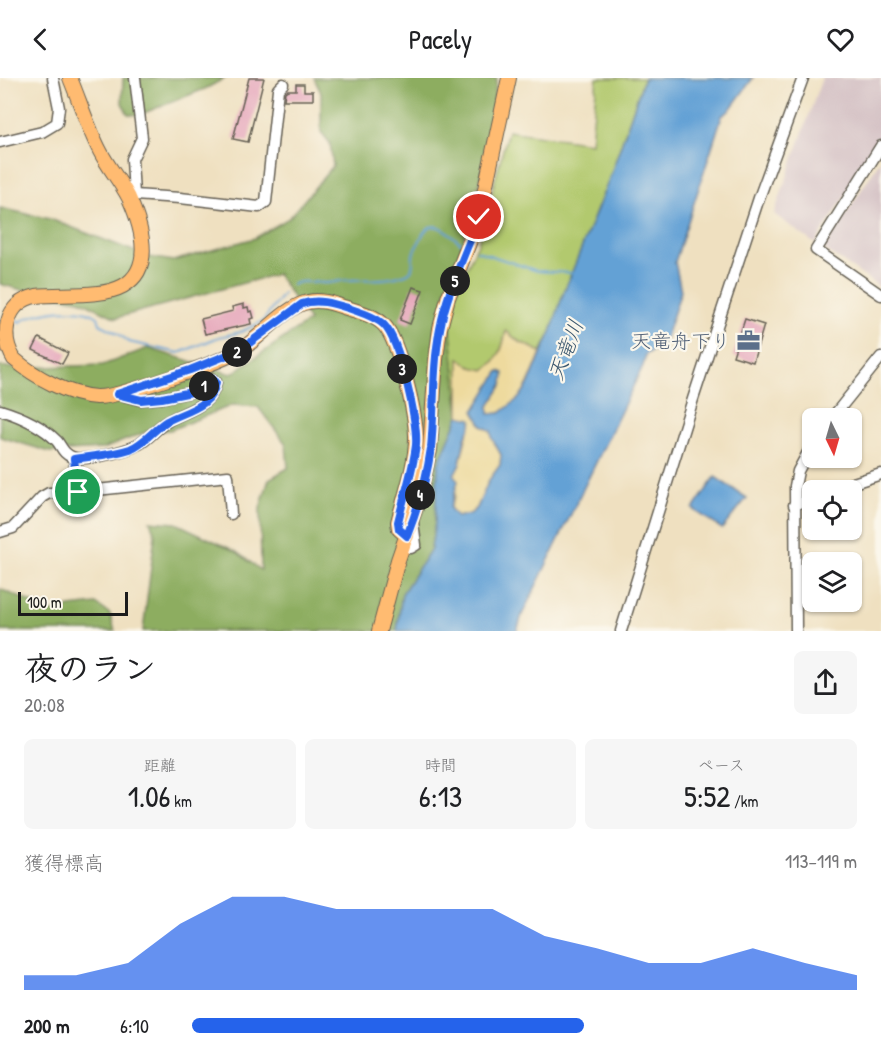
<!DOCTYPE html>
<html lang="ja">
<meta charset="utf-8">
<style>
body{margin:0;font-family:"Patrick Hand","Klee One",sans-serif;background:#f6f6f6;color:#202124;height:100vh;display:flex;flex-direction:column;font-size:22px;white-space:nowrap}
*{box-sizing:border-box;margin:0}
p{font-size:20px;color:#757577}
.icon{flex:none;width:33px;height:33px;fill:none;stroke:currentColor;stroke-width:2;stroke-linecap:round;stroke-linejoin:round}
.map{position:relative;height:553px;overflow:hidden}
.panel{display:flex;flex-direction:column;background:#fff;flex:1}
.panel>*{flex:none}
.needle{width:39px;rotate:175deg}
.controls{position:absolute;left:802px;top:330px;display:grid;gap:12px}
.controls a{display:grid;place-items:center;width:60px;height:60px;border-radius:9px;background:#fff;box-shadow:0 2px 4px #0004;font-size:30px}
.scale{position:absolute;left:18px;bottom:15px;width:110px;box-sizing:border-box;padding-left:6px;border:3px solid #1c1c1c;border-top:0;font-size:16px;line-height:21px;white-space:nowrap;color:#1c1c1c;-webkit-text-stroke:4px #fbf7ec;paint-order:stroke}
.pin{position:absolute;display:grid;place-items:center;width:51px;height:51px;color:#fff;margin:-26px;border:3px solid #fff;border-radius:50%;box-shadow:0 2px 6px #0007}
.km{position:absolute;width:30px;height:30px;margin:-15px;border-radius:50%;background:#222;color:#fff;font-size:16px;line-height:30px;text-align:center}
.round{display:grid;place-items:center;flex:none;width:63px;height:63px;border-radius:9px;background:#f6f6f6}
.summary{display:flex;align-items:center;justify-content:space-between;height:102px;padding:0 24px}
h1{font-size:33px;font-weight:600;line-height:45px}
.figures{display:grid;grid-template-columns:repeat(3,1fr);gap:9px;height:102px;padding:6px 24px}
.figures div{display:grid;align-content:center;border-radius:9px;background:#f6f6f6;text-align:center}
.figures b{font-size:30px;font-weight:600}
.figures small{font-size:16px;font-weight:400}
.figures p{font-size:16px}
.chart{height:168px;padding:12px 24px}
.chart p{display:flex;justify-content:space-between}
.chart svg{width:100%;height:108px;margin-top:6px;fill:#2563eb;opacity:.7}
ul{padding:0 24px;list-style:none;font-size:20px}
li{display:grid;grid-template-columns:96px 72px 1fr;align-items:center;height:45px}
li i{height:15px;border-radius:8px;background:#2563eb}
header{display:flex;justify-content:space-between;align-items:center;height:78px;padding:0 24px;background:#fff;font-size:27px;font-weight:600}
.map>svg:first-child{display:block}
.industrial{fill:#d2bec2}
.green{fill:#b2c96e;stroke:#677245;stroke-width:1.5}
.forest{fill:#8dad61;stroke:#54643e;stroke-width:1.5}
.sand{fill:#eeda9e;stroke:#857b5d;stroke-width:1.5}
.water{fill:#64a1d5;stroke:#405e78;stroke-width:1.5}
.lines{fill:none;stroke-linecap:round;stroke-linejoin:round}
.stream{stroke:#64a1d5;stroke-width:2}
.building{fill:#e6a8bb}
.minor-casing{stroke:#666155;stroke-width:13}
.major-casing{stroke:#666155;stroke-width:16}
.minor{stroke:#fff;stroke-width:10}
.major{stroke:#ffbb71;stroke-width:14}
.route-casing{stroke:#fff;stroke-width:12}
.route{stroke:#2563eb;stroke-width:8}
.labels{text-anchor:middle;stroke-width:4.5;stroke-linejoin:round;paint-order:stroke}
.service-label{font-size:20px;fill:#4e5e75;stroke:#fbf7ec;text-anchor:end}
.water-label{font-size:21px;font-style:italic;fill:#3c586f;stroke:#fbf7ec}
</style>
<header><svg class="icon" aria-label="back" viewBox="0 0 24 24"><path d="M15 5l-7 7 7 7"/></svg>Pacely<svg class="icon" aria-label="heart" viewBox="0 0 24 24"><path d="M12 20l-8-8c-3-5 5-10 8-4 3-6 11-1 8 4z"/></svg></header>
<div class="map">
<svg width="881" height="553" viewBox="0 0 881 553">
<rect width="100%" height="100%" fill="#fbf7ec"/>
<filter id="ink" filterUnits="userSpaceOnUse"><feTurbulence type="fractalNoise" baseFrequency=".0167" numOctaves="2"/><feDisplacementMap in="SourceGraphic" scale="12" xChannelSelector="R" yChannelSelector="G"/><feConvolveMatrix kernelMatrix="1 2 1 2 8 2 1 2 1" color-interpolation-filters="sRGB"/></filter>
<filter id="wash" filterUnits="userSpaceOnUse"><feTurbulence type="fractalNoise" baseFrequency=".008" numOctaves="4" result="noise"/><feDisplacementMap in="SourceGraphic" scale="24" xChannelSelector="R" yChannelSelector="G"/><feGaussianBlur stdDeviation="1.35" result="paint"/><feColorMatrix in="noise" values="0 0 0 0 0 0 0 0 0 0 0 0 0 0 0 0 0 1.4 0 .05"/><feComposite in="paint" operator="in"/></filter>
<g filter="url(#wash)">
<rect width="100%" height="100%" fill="#efe0c0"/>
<g class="industrial">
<path d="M 822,0 L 881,0 L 881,62 L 815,166 L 774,136 Z"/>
<path d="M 881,81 L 881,210 L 824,171 Z"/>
</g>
<path class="green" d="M 597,0 L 644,0 L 611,96 L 551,254 L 541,274 L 518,263 L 506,253 C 503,269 499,283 484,292 L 471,289 L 459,280 L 459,338 L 449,235 L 459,206 L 478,166 L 508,53 L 591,65 Z"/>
<g class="forest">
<path d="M 123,0 L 225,0 L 207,10 L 139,37 L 128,36 L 122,25 Z"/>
<path d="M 314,0 L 497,0 L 484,87 L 470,143 L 445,215 L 449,235 L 459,338 L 438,387 L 435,444 L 431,471 L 402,516 L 397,553 L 143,553 L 155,457 L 150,443 L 176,445 L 235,473 L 261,492 L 260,430 L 269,401 L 288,390 L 286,366 L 258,329 L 233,327 L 170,352 L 146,354 L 103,371 L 50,374 L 0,359 L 0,288 L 13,290 L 103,287 L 148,270 L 231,296 L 309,243 L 277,196 L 116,240 L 80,222 L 36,216 L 0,206 L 0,130 L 50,141 L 149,179 L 173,183 L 255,160 L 289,140 L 333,88 L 330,65 L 321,54 L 321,15 Z"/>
<path d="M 0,511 L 58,536 L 69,529 L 96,526 L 110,536 L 115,553 L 0,553 Z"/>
</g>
<path class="sand" d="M 506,253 L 518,263 L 541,274 C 532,297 520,337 489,336 L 489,328 L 503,306 L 474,333 L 482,348 L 491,353 L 492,360 L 501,377 L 500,387 L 489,402 L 477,430 L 470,436 L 457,439 L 450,430 L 455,418 L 454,397 L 460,385 L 471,341 L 459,338 L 459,280 L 471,289 L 484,292 C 499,283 503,269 506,253 Z"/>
<g class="water">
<path d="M 644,0 L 753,0 L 729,33 L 722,38 L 675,184 L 681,213 L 663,268 L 646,276 L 643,288 L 522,537 L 517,553 L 397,553 L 402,516 L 431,471 L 435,444 L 438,387 L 459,338 L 472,341 L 471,348 L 465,360 L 460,385 L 454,397 L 458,403 L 450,430 L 457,439 L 470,436 L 477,430 L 489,402 L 500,387 L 501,377 L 492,360 L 491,353 L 482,348 L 474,333 L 499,293 L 504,295 L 503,306 L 489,328 L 489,336 L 500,335 L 519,320 L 528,307 L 551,254 L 562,219 L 611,96 Z"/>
<path d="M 715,399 L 747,420 L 722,451 L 693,431 Z"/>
</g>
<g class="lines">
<g class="stream">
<path d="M 477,173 L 537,193 L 573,195"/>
<path d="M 292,207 C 301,201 313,205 324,205 C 333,205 342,202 351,202 C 369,201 388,203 406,196 C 415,192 412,185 413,177 C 414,170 419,166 421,160 C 431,135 450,156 463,167"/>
<path d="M 16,242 L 20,244 C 36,233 81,226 98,239 L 100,246 L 119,256 L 129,264 L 179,275 L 219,259 L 241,254 L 263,243 L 283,216"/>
</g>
</g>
<g id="blocks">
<g class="building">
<path d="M 249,0 L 264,0 L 248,64 L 233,61 Z"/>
<path d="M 296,6 L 304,6 L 304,13 L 313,13 L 313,22 L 284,22 L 285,14 L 288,12 L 296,12 Z"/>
<path d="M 413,209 L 423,212 L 410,246 L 400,242 Z"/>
<path d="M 244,226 L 244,230 L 248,229 L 249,234 L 252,233 L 254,240 L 250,241 L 251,246 L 205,256 L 201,241 L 233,233 L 232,229 Z"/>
<path d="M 745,241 L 764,247 L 753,284 L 733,278 Z"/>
<path d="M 39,260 L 68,275 L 62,286 L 33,272 Z"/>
</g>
</g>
</g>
<g filter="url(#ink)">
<use href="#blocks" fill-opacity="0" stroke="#666155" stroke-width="1.5"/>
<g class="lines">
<defs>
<g id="minor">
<path d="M 0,64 L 42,54 L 57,45 L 59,30 L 53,0"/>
<path d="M 881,68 L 816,172 L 881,217"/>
<path d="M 134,117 L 132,81 L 142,60 L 135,0"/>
<path d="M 128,119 L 134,117 L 180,120 L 259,129 L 266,124 L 278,11 L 283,6"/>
<path d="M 0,332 C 20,338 42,348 57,363 C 62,369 63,376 72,379 C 84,384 127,373 139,366 C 150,360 157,349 168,343 C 185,333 213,328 216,304 L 212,301 L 192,314 L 162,320 L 140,322 L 117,316"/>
<path d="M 832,340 L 881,279"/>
<path d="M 74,381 L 78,414"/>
<path d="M 832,412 L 881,396"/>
<path d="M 794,427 L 813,420"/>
<path d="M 0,454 L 13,450 L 42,419 L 49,415 L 78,414 L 228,398 L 231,436"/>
<path d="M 403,469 L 411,470 L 416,467 L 413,444"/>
<path d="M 621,553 L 693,321 L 759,120 L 803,0"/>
<path d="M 796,553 L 795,408 L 798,393 L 813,365"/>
</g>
<g id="major">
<path d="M 70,0 C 80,24 88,50 100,73 C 108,89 121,104 129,120 C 141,147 155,190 123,208 C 101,220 61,215 36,218 C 5,224 0,258 14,281 C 35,299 68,317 96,319 C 118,320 222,284 242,271 C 261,259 286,228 308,224 C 320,221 332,225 343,229 C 356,233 375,237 384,247 C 399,263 416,337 416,359 C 416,387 405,417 398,444 L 399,451 L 407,458"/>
<path d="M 379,553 L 398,482 L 419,421 L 430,372 L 436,282 L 440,250 L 448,220 L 479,139 L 509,0"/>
</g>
</defs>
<use href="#minor" class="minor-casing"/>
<use href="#major" class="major-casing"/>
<use href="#minor" class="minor"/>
<use href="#major" class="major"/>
</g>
</g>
<g class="lines" filter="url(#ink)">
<defs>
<path id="route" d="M 78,414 L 74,381 C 93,378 112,377 130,371 C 145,365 154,351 167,343 C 185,333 213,329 216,304 L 212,301 L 192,314 L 162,320 L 141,322 L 117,316 L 190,292 L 240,272 L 302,226 C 318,220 335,226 351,231 C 362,235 376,239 384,247 C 400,263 418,344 416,367 C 413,393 404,418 398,444 L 399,451 L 407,458 C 418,430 427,399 431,370 C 435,330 432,290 440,251 C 447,213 466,175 479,139"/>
</defs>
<use href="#route" class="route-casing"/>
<use href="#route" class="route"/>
</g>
<defs>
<symbol id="office-bare" viewBox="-9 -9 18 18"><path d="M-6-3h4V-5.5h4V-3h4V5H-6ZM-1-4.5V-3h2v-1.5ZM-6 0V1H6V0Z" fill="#5c6f8a" stroke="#fbf7ec" stroke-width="2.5" paint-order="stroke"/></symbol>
</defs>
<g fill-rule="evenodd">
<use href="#office-bare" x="732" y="246" width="33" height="33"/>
</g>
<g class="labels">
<g class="service-label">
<text x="731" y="270">天竜舟下り</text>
</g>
<g class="water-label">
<text transform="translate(566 272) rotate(-69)" y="7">天竜川</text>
</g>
</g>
</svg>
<div class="controls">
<a><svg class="needle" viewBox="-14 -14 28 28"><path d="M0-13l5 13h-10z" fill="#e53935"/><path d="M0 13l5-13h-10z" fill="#757577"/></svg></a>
<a><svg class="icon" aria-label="locate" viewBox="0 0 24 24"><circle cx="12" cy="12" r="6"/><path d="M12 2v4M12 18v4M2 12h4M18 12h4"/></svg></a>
<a><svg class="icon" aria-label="layers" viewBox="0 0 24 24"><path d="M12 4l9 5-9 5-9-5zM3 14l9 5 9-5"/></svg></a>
</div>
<div class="scale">100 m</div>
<div class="pin" style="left:78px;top:414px;background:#1e9e55"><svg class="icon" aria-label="arrive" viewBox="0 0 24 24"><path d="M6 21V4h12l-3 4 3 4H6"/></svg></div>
<div class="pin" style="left:479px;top:139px;background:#d93025"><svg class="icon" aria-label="check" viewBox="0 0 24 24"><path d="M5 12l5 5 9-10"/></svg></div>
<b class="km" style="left:204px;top:308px">1</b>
<b class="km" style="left:237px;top:274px">2</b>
<b class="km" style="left:402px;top:291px">3</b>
<b class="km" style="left:420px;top:417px">4</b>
<b class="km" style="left:455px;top:203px">5</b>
</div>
<section class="panel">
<div class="summary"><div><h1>夜のラン</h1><p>20:08</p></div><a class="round"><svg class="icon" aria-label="share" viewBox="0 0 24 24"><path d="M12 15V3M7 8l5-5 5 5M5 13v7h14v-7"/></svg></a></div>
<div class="figures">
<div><p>距離</p><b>1.06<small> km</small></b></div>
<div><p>時間</p><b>6:13</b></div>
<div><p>ペース</p><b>5:52<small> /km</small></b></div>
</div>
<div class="chart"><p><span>獲得標高</span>113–119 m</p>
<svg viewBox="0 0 160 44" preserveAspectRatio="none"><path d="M0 44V38L10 38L20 33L30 17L40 6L50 6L60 11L70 11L80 11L90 11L100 22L110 27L120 33L130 33L140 27L150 33L160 38V44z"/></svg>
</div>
<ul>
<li><b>200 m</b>6:10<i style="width:59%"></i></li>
</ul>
</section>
